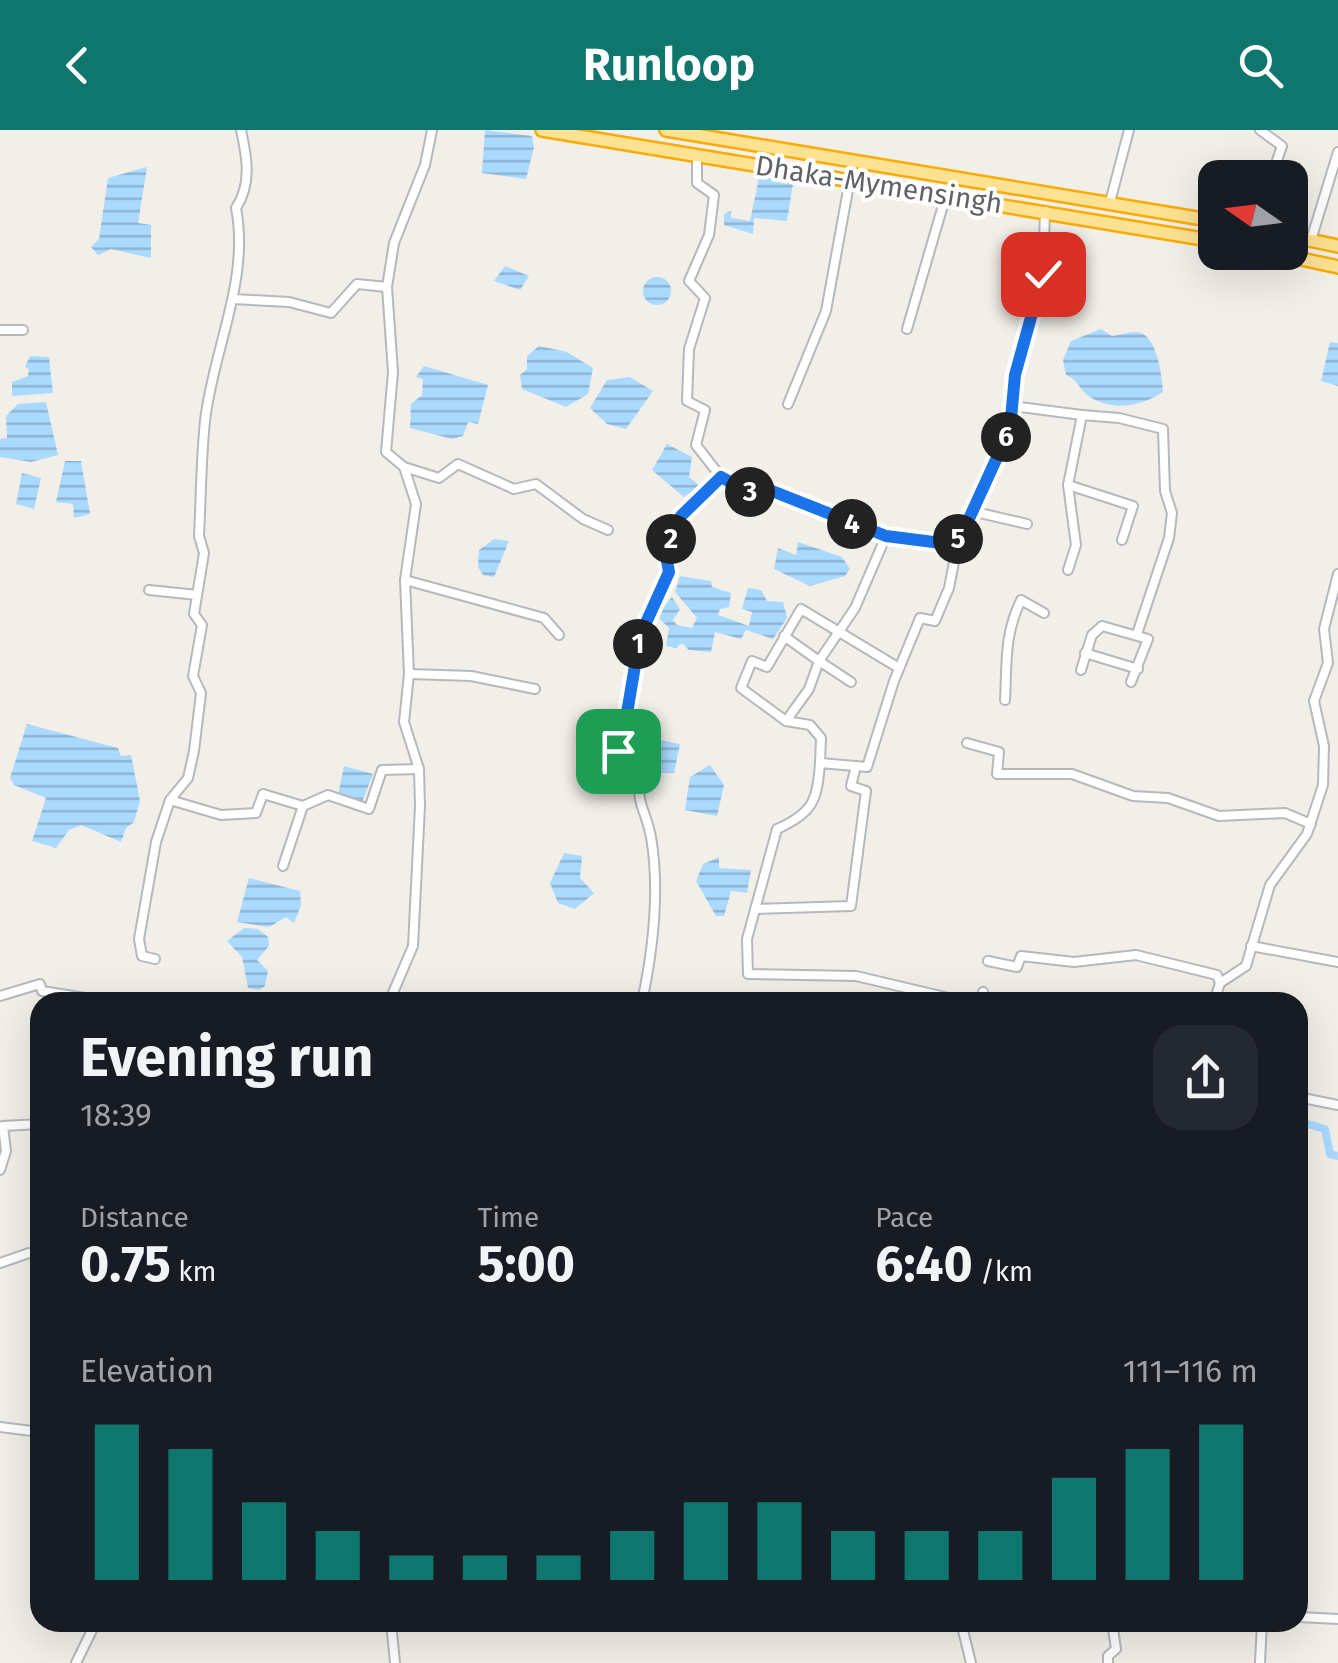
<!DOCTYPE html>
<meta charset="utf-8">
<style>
body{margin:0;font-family:"Fira Sans",sans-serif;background:#242831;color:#f1f3f6;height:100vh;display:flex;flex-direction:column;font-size:38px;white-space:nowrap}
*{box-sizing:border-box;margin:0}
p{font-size:32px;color:#9ea1a6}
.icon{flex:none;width:55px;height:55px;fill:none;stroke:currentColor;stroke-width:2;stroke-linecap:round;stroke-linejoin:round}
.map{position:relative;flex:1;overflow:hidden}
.panel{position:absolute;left:30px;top:862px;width:1278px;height:640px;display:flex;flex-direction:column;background:#171b24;border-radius:30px;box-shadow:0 10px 40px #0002}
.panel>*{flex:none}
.needle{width:65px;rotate:284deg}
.fabs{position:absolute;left:1198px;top:30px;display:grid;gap:20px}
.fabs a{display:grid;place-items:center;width:110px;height:110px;border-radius:20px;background:#171b24;box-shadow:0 10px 40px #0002;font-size:50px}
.pin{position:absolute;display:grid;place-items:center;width:85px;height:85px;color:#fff;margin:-42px;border-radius:20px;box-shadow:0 5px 15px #0006}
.km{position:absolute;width:50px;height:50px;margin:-25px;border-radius:50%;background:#222;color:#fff;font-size:28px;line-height:50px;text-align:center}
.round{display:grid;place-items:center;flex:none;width:105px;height:105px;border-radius:30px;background:#242831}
.summary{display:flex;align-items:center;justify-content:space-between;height:170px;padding:0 50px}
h1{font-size:55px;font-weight:700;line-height:75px}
.figures{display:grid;grid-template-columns:repeat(3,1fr);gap:15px;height:170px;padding:10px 50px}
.figures div{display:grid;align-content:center}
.figures b{font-size:50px;font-weight:700}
.figures small{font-size:28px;font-weight:400}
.figures p{font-size:28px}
.chart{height:280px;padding:20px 50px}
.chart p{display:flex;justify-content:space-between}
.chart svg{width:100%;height:180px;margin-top:10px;stroke:#0f766e;stroke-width:6}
header{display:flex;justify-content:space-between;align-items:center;height:130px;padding:0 50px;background:#0f766e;color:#fff;font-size:45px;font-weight:700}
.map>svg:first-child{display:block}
.water{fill:url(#water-rules)}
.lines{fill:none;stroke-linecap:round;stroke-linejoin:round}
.canal{stroke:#aadaff;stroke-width:8}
.minor-casing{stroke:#b5b8bc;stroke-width:12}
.highway-casing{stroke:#f9ab00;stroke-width:16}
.minor{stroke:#fff;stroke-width:8}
.highway{stroke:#fde293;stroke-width:11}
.route-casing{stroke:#fff;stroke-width:20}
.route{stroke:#1a73e8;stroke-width:12}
.labels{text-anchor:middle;stroke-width:8;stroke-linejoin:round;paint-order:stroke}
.street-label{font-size:28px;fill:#5f6368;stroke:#fff}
</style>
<header><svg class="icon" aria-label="back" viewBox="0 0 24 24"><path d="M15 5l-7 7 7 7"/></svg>Runloop<svg class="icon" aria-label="search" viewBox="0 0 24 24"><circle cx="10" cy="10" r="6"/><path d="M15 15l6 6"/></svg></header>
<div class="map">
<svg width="1338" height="1533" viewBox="0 0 1338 1533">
<defs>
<pattern id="water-rules" width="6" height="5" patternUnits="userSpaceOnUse" patternTransform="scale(2.5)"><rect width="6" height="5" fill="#aadaff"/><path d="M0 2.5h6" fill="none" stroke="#8eb4d2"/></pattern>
</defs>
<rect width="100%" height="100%" fill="#f1efe8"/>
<g class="water">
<path d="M 485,0 L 532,6 L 534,17 L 526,49 L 482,43 Z"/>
<path d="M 147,37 L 138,93 L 151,95 L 151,128 L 111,119 L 98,125 L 91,117 L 99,109 L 108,48 Z"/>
<path d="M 760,43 L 783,45 L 793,54 L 787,91 L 754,88 L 753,104 L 724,95 L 724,84 L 731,81 L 731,88 L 750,91 Z"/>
<path d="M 505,136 L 529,146 L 520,160 L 494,151 Z"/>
<circle cx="657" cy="161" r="14"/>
<path d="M 1101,199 L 1112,206 C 1119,205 1129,202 1136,202 C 1157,202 1162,246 1163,262 C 1141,276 1115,282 1090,267 C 1079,260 1079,250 1066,245 L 1063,230 L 1071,211 Z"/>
<path d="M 1330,212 L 1338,213 L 1338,256 L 1321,251 Z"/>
<path d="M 539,216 L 567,222 L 593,238 L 588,264 L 566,277 L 522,259 L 520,245 L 527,239 L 527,226 Z"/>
<path d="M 30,226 L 49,227 L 53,263 L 12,266 L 12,252 L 28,246 L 29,239 L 25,237 Z"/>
<path d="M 424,236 L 488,255 L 478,294 L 468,292 L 463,306 L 452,309 L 410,298 L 411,274 L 422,265 L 423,249 L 416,247 Z"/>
<path d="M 630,247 L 653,261 L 626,299 L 607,294 L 590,278 L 607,250 Z"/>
<path d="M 46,272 L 58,325 L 31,332 L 0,327 L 0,309 L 7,308 L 6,286 L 18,274 Z"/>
<path d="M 667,314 L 692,327 L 689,347 L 700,356 L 684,367 L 652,340 Z"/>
<path d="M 65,331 L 81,331 L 90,384 L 74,388 L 73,374 L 56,372 Z"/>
<path d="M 22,343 L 41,348 L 34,379 L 16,374 Z"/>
<path d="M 494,409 L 509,411 L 494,447 L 483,445 L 478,437 L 479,420 Z"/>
<path d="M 798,412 L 842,427 L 850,439 L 845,446 L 810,456 L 774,439 L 778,418 L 796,425 Z"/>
<path d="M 680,446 L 711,451 L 712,457 L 731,463 L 729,477 L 720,479 L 718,485 L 749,496 L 752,482 L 742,479 L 748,458 L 761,460 L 767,471 L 783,472 L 787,488 L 773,509 L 746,500 L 741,509 L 715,502 L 711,522 L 689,520 L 682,513 L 676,518 L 666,516 L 669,498 L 656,485 L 672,467 L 680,479 L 673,490 L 677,495 L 692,498 L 697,488 L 675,462 Z"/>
<path d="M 27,594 L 118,618 L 121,626 L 131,625 L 140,671 L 134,692 L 126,698 L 121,712 L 81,695 L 69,700 L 56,718 L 32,711 L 46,668 L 14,655 L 10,648 Z"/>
<path d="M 629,604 L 680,614 L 674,643 L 645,642 L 644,631 L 626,620 Z"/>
<circle cx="619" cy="644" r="17"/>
<path d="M 710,635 L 724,655 L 717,686 L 685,680 L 690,647 Z"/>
<path d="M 344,636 L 373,644 L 361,675 L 338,665 Z"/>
<path d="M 564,723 L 582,726 L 580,748 L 594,763 L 575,779 L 558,773 L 550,753 Z"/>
<path d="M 719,727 L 719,738 L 751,740 L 747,763 L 731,761 L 724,786 L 716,786 L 696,751 L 703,734 Z"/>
<path d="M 249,748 L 300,761 L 301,775 L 294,793 L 286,787 L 269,797 L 237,792 Z"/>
<path d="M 244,798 L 258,799 L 268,807 L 269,816 L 257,830 L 268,841 L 265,856 L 259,860 L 248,858 L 242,827 L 227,811 Z"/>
</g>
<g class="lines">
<path class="canal" d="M 1298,1000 L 1308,994 L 1325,999 L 1330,1024 L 1338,1026"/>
<defs>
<g id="minor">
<path d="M 1260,0 L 1282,16 L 1271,48"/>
<path d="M 1110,72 L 1129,0"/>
<path d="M 1311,110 L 1338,22"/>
<path d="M 233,169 L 289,172 L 331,183 L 357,154 L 387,157"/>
<path d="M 907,199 L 946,65"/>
<path d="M 0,200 L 23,200"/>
<path d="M 788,274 L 826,181 L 850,49"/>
<path d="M 1012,276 L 1082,285"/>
<path d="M 404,337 L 439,348 L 458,334 L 514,359 L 536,354 L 583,389 L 608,400"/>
<path d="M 721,347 L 756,366 L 767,359 L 886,406 L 957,415"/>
<path d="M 1068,355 L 1076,415 L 1068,440"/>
<path d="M 971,381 L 1027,394"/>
<path d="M 1122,410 L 1133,376 L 1068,355 L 1082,285 L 1119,288 L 1163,299 L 1165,361 L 1172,383 L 1169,408 L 1137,504"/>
<path d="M 405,450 L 544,488 L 559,505"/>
<path d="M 149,460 L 197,465"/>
<path d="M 784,506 L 819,531 L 855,478 L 886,406"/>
<path d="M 1085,523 L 1138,539"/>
<path d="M 1081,540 L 1092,505 L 1102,496 L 1148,509 L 1131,552"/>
<path d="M 409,544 L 471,546 L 535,559"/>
<path d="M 1005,570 C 1007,533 1004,505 1021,470 L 1044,483"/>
<path d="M 786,591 L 809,559 L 819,531 L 851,552"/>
<path d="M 967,613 L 999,622 L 997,644 L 1072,644 L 1133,666 L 1168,668 L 1219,686 L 1285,683 L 1311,694"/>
<path d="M 820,633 L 821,608 L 810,595 L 786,591 L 741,558 L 752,531 L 767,537 L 801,479 L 899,538"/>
<path d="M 170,670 L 221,685 L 256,683 L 263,664 L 303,676 L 328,665 L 369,679 L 382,640 L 419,639"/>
<path d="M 283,736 L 303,676"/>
<path d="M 755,779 L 851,776 L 866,661 L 851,656 L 856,636"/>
<path d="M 1251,816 L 1338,832"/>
<path d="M 155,829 L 142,826 L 139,809 L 156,712 L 170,670 L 188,648 L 194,621 L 201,563 L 193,546 L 202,495 L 194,484 L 204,423 L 199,406 C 201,368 201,329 205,291 C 213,220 250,150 236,78 C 252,53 247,28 241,0"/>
<path d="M 988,831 L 1017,837 L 1021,826 L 1074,832 L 1136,825 L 1217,845 L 1220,853"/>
<path d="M 0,866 L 40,854 L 42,861 L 110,872"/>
<path d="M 389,872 L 413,816 L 420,676 L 419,639 L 404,592 L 409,544 L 405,450 L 416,374 L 404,337 L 386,322 L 393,242 L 387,157 L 394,113 L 425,35 L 432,0"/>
<path d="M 642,872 C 653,820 660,760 651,707 C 645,676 635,676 641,639 L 632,626 L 613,615 L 626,589 L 640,506 L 669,441 L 665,420 L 681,386 L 721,347 L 696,315 L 705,280 L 687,271 L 689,219 L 705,168 L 689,151 L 709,105 L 714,65 L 697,53 L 697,25"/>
<path d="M 966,872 L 856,846 L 748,844 L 747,809 L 777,699 C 813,683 817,671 820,633 L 867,637 L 894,551 L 920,488 L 935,491 L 949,458 L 959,406 L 1010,299 L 1015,245 L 1043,144 L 1045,81"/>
<path d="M 981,872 L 983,862"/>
<path d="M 1214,872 L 1220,853 L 1246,836 L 1270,755 L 1307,704 L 1323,655 L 1324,616 L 1314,571 L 1328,533 L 1324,499 L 1338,444"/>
<path d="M 1298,967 L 1338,975"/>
<path d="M 0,1040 L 6,1021 L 3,996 L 40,994"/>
<path d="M 0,1133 L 29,1123 L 40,1126"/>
<path d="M 0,1297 L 40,1302"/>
<path d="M 1298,1487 L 1338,1489"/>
<path d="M 391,1492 L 395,1533"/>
<path d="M 961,1492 L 971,1533"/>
<path d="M 76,1533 L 96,1492"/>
<path d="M 1108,1533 L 1108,1526 L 1116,1519 L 1112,1492"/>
<path d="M 1260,1533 L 1262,1492"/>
</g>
<g id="highway">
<path d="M 542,0 L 1215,111"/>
<path d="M 666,0 L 1215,91"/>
<path d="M 1290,106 L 1338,116"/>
<path d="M 1269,122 L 1338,137"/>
</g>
</defs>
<use href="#minor" class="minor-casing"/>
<use href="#highway" class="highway-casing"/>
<use href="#minor" class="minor"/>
<use href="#highway" class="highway"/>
</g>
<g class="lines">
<defs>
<path id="route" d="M 618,621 L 613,615 L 626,589 L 640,506 L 669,442 L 665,420 L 681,386 L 721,347 L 756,366 L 767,359 L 886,406 L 957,415 L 1010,299 L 1015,245 L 1043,144"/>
</defs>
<use href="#route" class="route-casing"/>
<use href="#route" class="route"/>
</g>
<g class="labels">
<g class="street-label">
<text transform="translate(879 54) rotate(9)" y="10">Dhaka-Mymensingh</text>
</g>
</g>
</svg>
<div class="fabs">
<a><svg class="needle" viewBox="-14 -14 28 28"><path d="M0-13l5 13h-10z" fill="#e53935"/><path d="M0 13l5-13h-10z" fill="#9ea1a6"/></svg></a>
</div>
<div class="pin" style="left:618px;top:621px;background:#1e9e55"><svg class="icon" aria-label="arrive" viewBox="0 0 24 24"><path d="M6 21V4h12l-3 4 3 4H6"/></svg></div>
<div class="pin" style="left:1043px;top:144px;background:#d93025"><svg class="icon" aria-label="check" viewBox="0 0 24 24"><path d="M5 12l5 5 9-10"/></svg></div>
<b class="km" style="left:638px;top:514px">1</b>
<b class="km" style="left:671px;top:409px">2</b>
<b class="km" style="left:750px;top:362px">3</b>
<b class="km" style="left:852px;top:394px">4</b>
<b class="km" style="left:958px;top:409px">5</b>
<b class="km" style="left:1006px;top:307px">6</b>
<section class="panel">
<div class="summary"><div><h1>Evening run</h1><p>18:39</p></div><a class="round"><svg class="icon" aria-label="share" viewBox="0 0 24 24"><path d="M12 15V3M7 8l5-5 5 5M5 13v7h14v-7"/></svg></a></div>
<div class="figures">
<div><p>Distance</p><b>0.75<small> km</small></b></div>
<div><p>Time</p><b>5:00</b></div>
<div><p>Pace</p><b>6:40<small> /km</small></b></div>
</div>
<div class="chart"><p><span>Elevation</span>111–116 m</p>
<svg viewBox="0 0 160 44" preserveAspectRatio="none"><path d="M5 44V6M15 44V12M25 44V25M35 44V32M45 44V38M55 44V38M65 44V38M75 44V32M85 44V25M95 44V25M105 44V32M115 44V32M125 44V32M135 44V19M145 44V12M155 44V6"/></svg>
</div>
</section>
</div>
